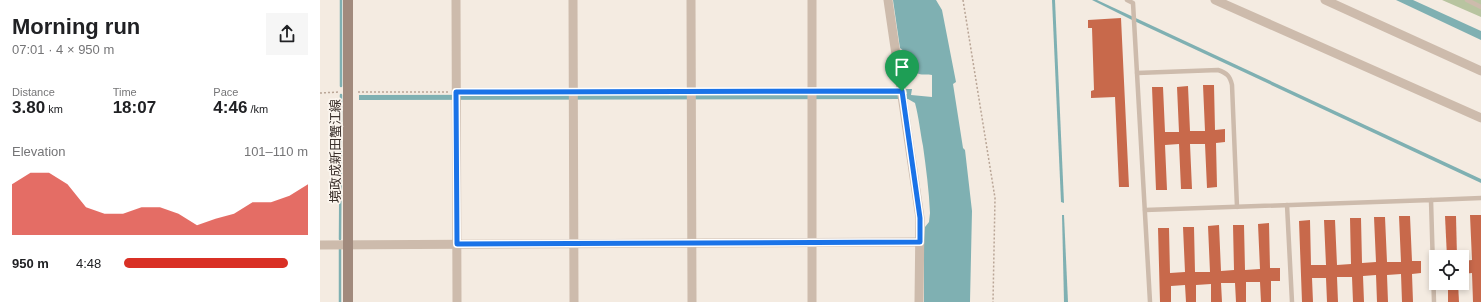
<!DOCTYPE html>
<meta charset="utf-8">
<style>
body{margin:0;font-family:Helvetica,"Noto Sans JP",sans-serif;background:#f6f6f6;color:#202124;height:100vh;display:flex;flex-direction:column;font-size:15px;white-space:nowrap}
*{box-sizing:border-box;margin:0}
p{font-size:13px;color:#757577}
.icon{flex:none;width:22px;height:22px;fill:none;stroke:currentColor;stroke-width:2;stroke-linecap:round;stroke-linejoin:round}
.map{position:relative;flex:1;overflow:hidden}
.drawer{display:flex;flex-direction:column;background:#fff;width:320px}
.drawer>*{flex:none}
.buttons{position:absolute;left:1109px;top:250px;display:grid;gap:8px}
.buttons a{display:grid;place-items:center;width:40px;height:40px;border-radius:0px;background:#fff;box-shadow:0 2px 6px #0003;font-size:20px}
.pin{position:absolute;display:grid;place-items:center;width:34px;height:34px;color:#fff;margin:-41px -17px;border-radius:50% 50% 50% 0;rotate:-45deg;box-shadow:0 0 4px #0007}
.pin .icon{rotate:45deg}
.round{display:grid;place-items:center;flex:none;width:42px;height:42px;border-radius:0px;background:#f6f6f6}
.summary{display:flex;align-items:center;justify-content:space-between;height:68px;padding:0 12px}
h1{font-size:22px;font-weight:700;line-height:30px}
.figures{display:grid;grid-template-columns:repeat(3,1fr);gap:6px;height:68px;padding:4px 12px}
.figures div{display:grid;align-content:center}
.figures b{font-size:17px;font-weight:700}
.figures small{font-size:11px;font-weight:400}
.figures p{font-size:11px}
.chart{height:112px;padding:8px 12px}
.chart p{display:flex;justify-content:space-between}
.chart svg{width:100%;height:72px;margin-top:4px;fill:#d93025;opacity:.7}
ul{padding:0 12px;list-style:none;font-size:13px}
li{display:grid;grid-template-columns:64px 48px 1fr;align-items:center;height:30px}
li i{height:10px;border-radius:5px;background:#d93025}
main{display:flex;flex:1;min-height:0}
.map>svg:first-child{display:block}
.green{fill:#b8c4a0}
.water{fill:#7fb0b2}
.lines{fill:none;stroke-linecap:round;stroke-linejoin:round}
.stream{stroke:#7fb0b2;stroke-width:2.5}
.building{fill:#c8694b}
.path{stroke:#b9a596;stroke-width:1.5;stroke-dasharray:2 2;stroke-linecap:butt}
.lane{stroke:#cdbbac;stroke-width:4.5}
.street{stroke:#cdbbac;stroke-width:9}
.secondary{stroke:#a18a7d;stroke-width:10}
.route-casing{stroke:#fff;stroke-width:8}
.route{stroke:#1a73e8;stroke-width:5}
.labels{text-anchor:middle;stroke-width:3.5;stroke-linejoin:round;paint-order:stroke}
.street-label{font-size:13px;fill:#3b302b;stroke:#fbf5ee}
</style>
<main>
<section class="drawer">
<div class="summary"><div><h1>Morning run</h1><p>07:01 · 4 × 950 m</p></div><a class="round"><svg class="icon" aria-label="share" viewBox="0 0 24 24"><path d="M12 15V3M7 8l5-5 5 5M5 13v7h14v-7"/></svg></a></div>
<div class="figures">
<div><p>Distance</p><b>3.80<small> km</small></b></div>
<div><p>Time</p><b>18:07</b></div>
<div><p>Pace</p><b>4:46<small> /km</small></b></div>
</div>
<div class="chart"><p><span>Elevation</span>101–110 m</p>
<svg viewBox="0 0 160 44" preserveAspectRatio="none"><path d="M0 44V13L10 6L20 6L30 13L40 27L50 31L60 31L70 27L80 27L90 31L100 38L110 34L120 31L130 24L140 24L150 20L160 13V44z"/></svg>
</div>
<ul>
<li><b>950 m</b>4:48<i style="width:89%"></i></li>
</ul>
</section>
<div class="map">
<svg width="1161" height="302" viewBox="0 0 1161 302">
<rect width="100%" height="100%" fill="#f4ebe1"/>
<path class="green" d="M 1122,0 L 1161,0 L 1161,17 Z"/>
<g class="water">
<path d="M 573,0 L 616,0 L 622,10 L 636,82 L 633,84 L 643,148 L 645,150 L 652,211 L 650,302 L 604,302 L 604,243 L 605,227 L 609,222 L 610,213 C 609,190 606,168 603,146 C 600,131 599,118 595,103 L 588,99 L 39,100 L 39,95 L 587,94 L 586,89 L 592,89 L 591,95 L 612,97 L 612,75 C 608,74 602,75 599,74 C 591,70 591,55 580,48 Z"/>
<path d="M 732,0 L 735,0 L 744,203 L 741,202 Z"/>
<path d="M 772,0 L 777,0 L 1161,179 L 1161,183 L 810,19 Z"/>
<path d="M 1076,0 L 1093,0 L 1161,31 L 1161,40 Z"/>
<path d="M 742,215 L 744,215 L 748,302 L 744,302 Z"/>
</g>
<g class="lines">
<g class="stream">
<path d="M 21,86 L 21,0"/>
<path d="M 20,239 L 21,95"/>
<path d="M 20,302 L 20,249"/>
</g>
</g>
<g class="building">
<path d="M 801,18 L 809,187 L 799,187 L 795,97 L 771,98 L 771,91 L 774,90 L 772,28 L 768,28 L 768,20 Z"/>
<path d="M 883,85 L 894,85 L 895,130 L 905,129 L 905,142 L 896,143 L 897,187 L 887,188 L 885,144 L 870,144 L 872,189 L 861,189 L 859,144 L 845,145 L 847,190 L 836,190 L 832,87 L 843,87 L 845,132 L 859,132 L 857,87 L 868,86 L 870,131 L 885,131 Z"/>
<path d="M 1150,215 L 1161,215 L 1161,302 L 1153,302 L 1152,273 L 1142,274 L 1142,261 L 1152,260 Z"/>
<path d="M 1079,216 L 1090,216 L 1092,261 L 1101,261 L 1101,273 L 1092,274 L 1093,302 L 1082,302 L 1081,274 L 1067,275 L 1068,302 L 1057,302 L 1056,275 L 1043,276 L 1044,302 L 1033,302 L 1032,277 L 1017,277 L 1018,302 L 1007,302 L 1006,278 L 992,278 L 993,302 L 982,302 L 979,221 L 990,220 L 991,265 L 1006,265 L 1004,220 L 1015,220 L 1017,265 L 1031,264 L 1030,218 L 1041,218 L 1042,263 L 1056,262 L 1054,217 L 1065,217 L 1067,262 L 1081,262 Z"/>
<path d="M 1125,216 L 1136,216 L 1137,257 L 1127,257 Z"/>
<path d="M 949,223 L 950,268 L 960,268 L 960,281 L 951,281 L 951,302 L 941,302 L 940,282 L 926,282 L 926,302 L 916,302 L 915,283 L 901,283 L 902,302 L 891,302 L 891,284 L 876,285 L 876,302 L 866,302 L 865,285 L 851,286 L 851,302 L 840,302 L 838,228 L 849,228 L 850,273 L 865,272 L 863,227 L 874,227 L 875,272 L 890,272 L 888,226 L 899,225 L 901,271 L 914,270 L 913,225 L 924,225 L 925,270 L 940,269 L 938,224 Z"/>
<path d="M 1128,283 L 1138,283 L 1139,302 L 1128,302 Z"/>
</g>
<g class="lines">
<g class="path">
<path d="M 643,0 L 675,198 L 673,302"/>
<path d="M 500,91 L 572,91"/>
<path d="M 38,92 L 128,92"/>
<path d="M 146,92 L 244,92"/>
<path d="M 262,92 L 362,92"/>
<path d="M 380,92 L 484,91"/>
<path d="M 0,93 L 20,92"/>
</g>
<g class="lane">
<path d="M 807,0 L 813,3 L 830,302"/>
<path d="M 1147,0 L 1161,7"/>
<path d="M 817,73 L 898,70 C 907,73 910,76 912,85 L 917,207"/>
<path d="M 1111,200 L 1161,198"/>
<path d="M 967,205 L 972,302"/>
<path d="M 825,210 L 1111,200 L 1114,302"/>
</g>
<g class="street">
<path d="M 136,0 L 137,302"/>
<path d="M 253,0 L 254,302"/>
<path d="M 371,0 L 372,302"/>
<path d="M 568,0 L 600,218 L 599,302"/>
<path d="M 895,0 L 1161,118"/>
<path d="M 1005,0 L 1161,71"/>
<path d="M 0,245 L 600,242"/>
<path d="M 492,302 L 492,0"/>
</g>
<path class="secondary" d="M 28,302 L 28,0"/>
</g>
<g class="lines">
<defs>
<path id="route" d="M 582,91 L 600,218 L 600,242 L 137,244 L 136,92 Z"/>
</defs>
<use href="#route" class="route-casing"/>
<use href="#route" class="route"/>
</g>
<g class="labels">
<g class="street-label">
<text transform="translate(15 151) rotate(-90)" y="5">境政成新田蟹江線</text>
</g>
</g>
</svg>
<div class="buttons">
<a><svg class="icon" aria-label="locate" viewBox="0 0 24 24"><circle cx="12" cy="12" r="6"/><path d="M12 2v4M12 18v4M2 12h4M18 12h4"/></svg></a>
</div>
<div class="pin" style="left:582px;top:91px;background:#1e9e55"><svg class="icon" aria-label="arrive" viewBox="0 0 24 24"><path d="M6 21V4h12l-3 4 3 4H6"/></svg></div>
</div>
</main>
